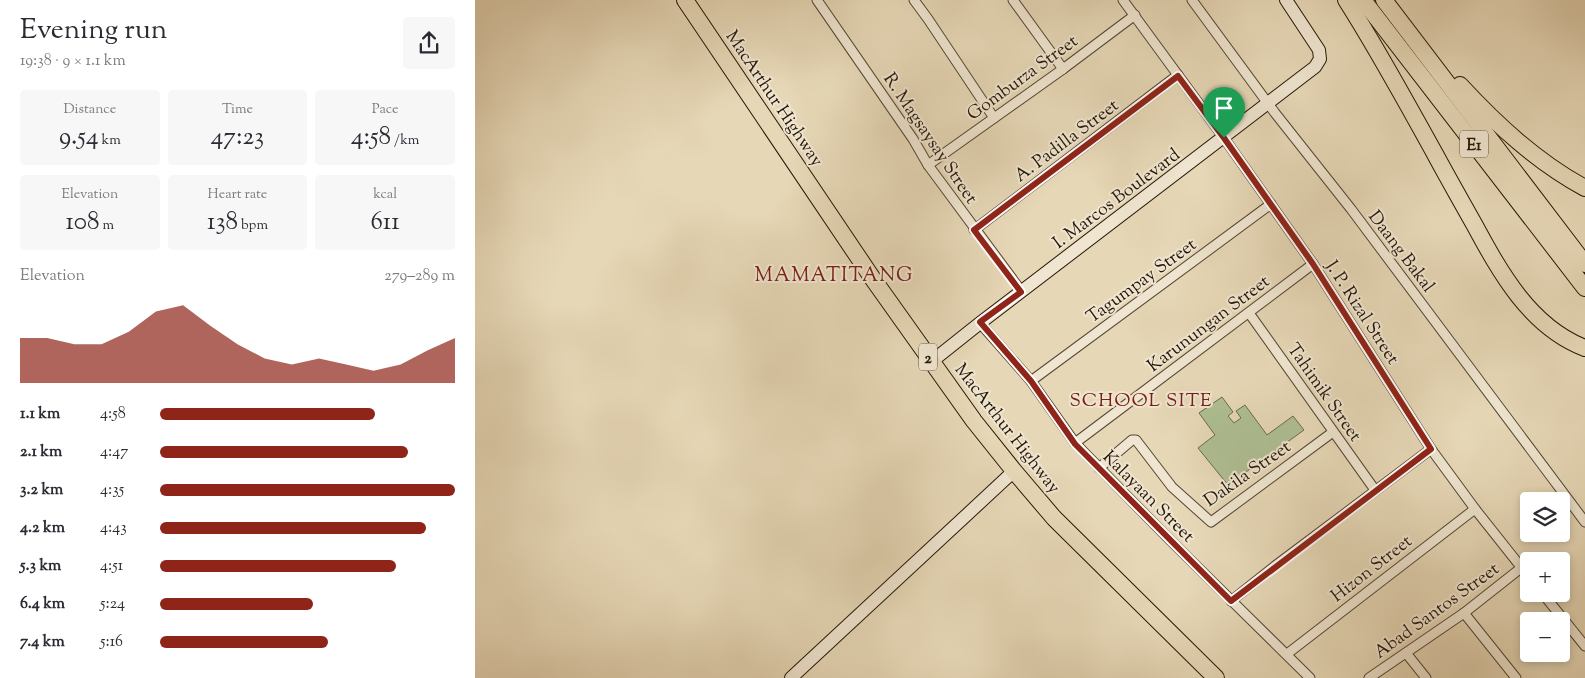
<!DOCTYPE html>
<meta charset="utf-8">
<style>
body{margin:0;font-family:"Sorts Mill Goudy",serif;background:#f7f7f7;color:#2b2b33;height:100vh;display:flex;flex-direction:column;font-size:19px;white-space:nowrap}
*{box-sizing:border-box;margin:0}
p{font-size:16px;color:#7c7c81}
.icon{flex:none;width:28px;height:28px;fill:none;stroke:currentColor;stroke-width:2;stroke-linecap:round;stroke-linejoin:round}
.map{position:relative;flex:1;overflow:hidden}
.details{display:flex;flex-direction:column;background:#fff;width:475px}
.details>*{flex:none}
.buttons{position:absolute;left:1045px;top:492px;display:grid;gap:10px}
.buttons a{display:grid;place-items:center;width:50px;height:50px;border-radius:5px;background:#fff;box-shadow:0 2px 8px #0003;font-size:25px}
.pin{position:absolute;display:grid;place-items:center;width:42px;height:42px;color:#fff;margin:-51px -21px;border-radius:50% 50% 50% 0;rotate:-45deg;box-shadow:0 0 5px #0007}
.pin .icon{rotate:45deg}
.round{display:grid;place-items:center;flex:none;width:52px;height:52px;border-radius:5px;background:#f7f7f7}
.overview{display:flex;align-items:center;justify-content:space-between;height:85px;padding:0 20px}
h1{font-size:28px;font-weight:600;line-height:38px}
.figures{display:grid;grid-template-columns:repeat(3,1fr);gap:8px;height:85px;padding:5px 20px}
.figures div{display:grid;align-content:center;border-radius:5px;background:#f7f7f7;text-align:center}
.figures b{font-size:25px;font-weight:600}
.figures small{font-size:14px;font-weight:400}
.figures p{font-size:14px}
.chart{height:140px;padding:10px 20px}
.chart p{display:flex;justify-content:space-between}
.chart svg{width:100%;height:90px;margin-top:5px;fill:#8f2418;opacity:.7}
ul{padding:0 20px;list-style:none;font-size:16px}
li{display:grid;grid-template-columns:80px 60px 1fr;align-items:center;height:38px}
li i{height:12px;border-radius:6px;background:#8f2418}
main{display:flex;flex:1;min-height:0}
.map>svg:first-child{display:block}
.green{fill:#aebf93;stroke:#696a4d}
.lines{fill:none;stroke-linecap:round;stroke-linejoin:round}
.street-casing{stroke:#544633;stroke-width:11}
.secondary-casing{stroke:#241607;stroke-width:14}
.highway-casing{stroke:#241607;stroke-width:18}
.street{stroke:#efe5d0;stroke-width:9}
.secondary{stroke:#efe5d0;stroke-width:12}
.highway{stroke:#e6d7b6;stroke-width:16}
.route-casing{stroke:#fff;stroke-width:10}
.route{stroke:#8f2418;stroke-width:6}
.labels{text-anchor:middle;stroke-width:4;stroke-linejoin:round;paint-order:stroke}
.shield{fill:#efe5d0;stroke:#615443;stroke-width:1}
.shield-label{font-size:16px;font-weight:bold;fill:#241607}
.street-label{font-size:18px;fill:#241607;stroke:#efe5d0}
.neighbourhood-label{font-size:19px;letter-spacing:1px;fill:#7a1f14;stroke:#efe5d0}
.quarter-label{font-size:20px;letter-spacing:1px;fill:#7a1f14;stroke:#efe5d0}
</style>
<main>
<section class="details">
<div class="overview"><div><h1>Evening run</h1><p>19:38 · 9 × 1.1 km</p></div><a class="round"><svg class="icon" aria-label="share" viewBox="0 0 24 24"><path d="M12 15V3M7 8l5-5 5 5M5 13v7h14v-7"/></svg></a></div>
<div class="figures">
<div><p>Distance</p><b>9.54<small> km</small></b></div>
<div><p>Time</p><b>47:23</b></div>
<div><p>Pace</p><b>4:58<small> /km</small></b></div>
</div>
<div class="figures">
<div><p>Elevation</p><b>108<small> m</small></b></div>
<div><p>Heart rate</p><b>138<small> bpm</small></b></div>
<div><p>kcal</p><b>611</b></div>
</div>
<div class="chart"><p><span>Elevation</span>279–289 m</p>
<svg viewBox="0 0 160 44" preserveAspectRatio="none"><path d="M0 44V22L10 22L20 25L30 25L40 19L50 9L60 6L70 16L80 25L90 32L100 35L110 32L120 35L130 38L140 35L150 28L160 22V44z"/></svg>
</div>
<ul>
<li><b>1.1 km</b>4:58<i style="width:73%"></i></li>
<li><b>2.1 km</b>4:47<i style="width:84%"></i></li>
<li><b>3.2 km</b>4:35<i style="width:100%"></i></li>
<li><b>4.2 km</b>4:43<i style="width:90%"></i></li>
<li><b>5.3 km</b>4:51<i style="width:80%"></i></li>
<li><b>6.4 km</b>5:24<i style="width:52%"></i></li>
<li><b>7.4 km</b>5:16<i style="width:57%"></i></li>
</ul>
</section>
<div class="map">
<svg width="1110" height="678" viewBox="0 0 1110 678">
<rect width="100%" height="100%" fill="#e6d7b6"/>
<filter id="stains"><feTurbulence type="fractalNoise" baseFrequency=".004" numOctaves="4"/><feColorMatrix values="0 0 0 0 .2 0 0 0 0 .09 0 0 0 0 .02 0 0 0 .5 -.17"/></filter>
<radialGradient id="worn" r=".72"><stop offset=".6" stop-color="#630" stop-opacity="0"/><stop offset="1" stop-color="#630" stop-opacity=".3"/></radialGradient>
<path class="green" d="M 747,397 L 758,412 L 753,416 L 759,423 L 766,418 L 761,411 L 770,405 L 792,435 L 818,416 L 829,430 L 753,485 L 723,448 L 740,435 L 724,413 Z"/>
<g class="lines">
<defs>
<g id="street">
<path d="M 342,0 L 438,139 L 453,165 L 547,292"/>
<path d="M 439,0 L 453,19 L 519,118"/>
<path d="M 538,0 L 588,69"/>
<path d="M 648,0 L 749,138 L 838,264 L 956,449 L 1000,509 L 1054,577"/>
<path d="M 717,0 L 800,113 L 876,209 L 1110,522"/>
<path d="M 453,165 L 588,69 L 660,15"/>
<path d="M 499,230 L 703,75"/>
<path d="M 774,313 L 900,490"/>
<path d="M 505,323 L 556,381 L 600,443 L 694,539 L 835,678"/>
<path d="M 556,381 L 796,204"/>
<path d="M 600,443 L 838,264"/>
<path d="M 624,468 L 657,440 L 661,440 L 697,487 L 736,522 L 858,432"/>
<path d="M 1068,594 L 1110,646"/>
<path d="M 756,601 L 800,566 L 956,449"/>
<path d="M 989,613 L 1041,678"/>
<path d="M 931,653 L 951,678"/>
<path d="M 812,654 L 1000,509"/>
<path d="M 894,678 L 989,613 L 1046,568"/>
</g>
<g id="secondary">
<path d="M 456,362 L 505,323 L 840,67 L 845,59 L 844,50 L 811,0"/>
<path d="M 316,678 L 539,471"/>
</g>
<g id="highway">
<path d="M 210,0 L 398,279 L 499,421 L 539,471 L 579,518 L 741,678"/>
<path d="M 871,0 C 903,50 931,102 960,154 C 973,178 986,201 999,224 C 1025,272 1055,327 1110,348"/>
<path d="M 888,0 L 1110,288"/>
<path d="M 909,0 L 1110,264"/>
<path d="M 985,85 C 1022,125 1062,162 1110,188"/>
</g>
</defs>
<use href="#street" class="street-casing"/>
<use href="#secondary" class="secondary-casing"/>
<use href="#highway" class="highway-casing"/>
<use href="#street" class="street"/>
<use href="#secondary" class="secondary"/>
<use href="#highway" class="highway"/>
</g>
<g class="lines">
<defs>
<path id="route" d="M 703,76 L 749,138 L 838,264 L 956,449 L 756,601 L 600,444 L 556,381 L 505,322 L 546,292 L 499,230 Z"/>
</defs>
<use href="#route" class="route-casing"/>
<use href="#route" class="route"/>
</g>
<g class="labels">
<g class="shield">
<rect x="985" y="130.5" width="28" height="27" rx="4"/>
<rect x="444" y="343.5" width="18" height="27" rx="4"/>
</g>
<g class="shield-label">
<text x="999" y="150">E1</text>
<text x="453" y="363">2</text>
</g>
<g class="street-label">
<text transform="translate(547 77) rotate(-36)" y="6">Gomburza Street</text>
<text transform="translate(300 98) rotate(56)" y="6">MacArthur Highway</text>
<text transform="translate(456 138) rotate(56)" y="6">R. Magsaysay Street</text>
<text transform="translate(591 140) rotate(-37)" y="6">A. Padilla Street</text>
<text transform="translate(641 198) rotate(-37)" y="6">I. Marcos Boulevard</text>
<text transform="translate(927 251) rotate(53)" y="6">Daang Bakal</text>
<text transform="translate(666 280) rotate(-36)" y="6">Tagumpay Street</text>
<text transform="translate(888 312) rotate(57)" y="6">J. P. Rizal Street</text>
<text transform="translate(733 323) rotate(-37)" y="6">Karunungan Street</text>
<text transform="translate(850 392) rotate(55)" y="6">Tahimik Street</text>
<text transform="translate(533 428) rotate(52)" y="6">MacArthur Highway</text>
<text transform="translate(772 473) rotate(-35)" y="6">Dakila Street</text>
<text transform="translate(674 496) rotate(45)" y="6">Kalayaan Street</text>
<text transform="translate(896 568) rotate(-38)" y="6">Hizon Street</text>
<text transform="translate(961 610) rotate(-36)" y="6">Abad Santos Street</text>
</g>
<g class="neighbourhood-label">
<text x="666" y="406">SCHOOL SITE</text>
</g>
<g class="quarter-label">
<text x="359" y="281">MAMATITANG</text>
</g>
</g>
<rect width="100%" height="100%" filter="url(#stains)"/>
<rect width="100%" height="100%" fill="url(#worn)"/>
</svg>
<div class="buttons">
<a><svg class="icon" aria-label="layers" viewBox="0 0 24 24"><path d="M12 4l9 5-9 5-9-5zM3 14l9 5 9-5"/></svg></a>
<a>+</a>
<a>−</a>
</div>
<div class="pin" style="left:749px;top:138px;background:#1e9e55"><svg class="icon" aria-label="arrive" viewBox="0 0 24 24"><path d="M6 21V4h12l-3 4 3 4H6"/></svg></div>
</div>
</main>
